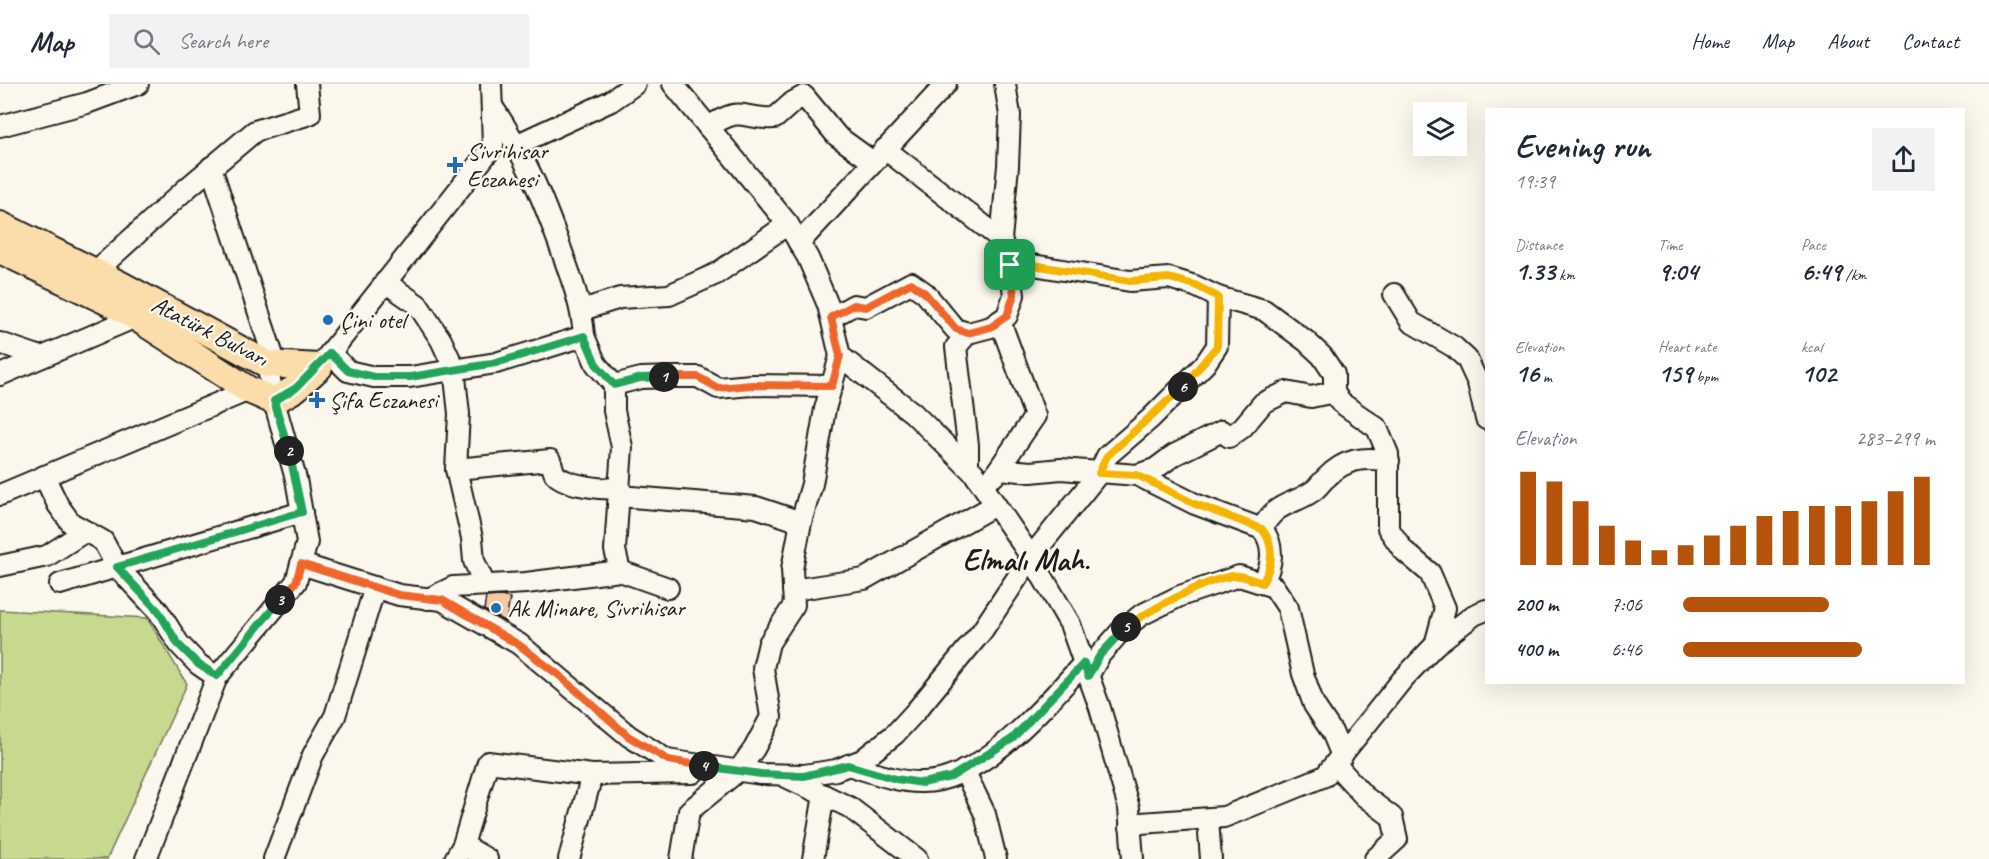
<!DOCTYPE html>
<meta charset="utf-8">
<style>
body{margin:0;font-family:Caveat,sans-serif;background:#f2f2f3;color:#1f2937;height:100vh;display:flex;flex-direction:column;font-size:22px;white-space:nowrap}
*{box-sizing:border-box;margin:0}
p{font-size:20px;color:#747a83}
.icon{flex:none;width:33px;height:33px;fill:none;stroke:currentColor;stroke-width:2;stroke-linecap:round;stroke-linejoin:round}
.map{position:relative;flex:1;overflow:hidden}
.panel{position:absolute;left:1485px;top:24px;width:480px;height:576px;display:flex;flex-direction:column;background:#fff;border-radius:0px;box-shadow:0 6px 24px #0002}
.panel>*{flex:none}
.controls{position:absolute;left:1413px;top:18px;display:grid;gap:12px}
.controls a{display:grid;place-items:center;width:54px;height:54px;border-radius:0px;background:#fff;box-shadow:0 6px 24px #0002;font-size:30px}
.pin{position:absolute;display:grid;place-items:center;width:51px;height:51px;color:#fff;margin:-26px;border-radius:12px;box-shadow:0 3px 9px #0006}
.km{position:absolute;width:30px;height:30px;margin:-15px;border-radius:50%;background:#222;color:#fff;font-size:16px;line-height:30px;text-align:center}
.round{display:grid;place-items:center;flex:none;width:63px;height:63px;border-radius:0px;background:#f2f2f3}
.overview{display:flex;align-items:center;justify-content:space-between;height:102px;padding:0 30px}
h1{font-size:33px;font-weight:800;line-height:45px}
.metrics{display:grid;grid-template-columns:repeat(3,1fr);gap:9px;height:102px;padding:6px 30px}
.metrics div{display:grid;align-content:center}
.metrics b{font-size:26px;font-weight:800}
.metrics small{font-size:16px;font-weight:400}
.metrics p{font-size:16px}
.chart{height:168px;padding:12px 30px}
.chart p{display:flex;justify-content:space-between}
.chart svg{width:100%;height:108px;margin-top:6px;stroke:#b45309;stroke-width:6}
ul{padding:0 30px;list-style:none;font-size:20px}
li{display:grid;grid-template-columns:96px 72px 1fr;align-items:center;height:45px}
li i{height:15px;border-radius:8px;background:#b45309}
header{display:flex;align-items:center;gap:36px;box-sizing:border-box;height:84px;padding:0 30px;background:#fff;border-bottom:2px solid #e0e1e3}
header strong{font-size:28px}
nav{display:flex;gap:33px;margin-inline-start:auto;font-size:21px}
.search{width:420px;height:54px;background:#f2f2f3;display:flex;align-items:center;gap:15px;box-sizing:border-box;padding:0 21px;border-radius:0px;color:#747a83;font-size:22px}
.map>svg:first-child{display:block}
.green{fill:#c7d98e;stroke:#727a55;stroke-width:1.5}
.building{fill:#f4c9a3;stroke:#1c1c1c;stroke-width:1.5}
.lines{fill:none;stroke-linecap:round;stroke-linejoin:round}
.minor-casing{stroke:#1c1c1c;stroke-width:24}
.major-casing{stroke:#1c1c1c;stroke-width:30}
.minor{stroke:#fbf7ec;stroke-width:20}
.major{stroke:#faddab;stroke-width:26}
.split-1-casing{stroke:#fff;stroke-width:12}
.split-2-casing{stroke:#fff;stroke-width:12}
.split-3-casing{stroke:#fff;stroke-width:12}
.split-4-casing{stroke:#fff;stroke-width:12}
.split-5-casing{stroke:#fff;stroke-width:12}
.split-6-casing{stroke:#fff;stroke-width:12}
.split-7-casing{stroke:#fff;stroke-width:12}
.split-1{stroke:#f0652b;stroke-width:8}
.split-2{stroke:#22a559;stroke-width:8}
.split-3{stroke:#22a559;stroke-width:8}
.split-4{stroke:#f0652b;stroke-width:8}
.split-5{stroke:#22a559;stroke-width:8}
.split-6{stroke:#f5b400;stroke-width:8}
.split-7{stroke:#f5b400;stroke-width:8}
.poi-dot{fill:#1f6fb2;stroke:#fbf7ec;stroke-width:2}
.labels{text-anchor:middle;stroke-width:5;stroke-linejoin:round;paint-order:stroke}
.poi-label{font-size:24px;fill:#1c1c1c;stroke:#fbf7ec;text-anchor:start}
.street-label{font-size:24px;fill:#1c1c1c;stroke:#fbf7ec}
.district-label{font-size:30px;font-weight:bold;fill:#1c1c1c;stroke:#fbf7ec}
</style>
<header>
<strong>Map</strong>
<div class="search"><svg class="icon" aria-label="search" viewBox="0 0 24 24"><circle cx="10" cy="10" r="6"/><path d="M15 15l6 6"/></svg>Search here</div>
<nav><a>Home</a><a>Map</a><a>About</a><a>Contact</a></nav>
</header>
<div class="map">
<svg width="1989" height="775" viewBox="0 0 1989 775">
<rect width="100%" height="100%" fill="#fbf7ec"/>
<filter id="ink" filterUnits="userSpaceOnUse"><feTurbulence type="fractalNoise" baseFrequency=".0167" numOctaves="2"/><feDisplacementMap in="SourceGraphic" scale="12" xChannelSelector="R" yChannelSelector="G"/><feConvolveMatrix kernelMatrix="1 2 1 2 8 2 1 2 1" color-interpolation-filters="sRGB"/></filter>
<g filter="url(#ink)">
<path class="green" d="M 0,526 L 147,534 L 187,600 L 107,775 L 0,775 Z"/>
<path class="building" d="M 501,512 L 510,514 L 506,538 L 484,526 L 486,513 Z"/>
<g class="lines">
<defs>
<g id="minor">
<path d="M 673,0 L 788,140 L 808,174 L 828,221 L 840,272 L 913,329 L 974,389 L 1031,473 L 1070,540 L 1100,624 L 1129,724 L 1133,775"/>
<path d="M 0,42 L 87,19 L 138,0"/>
<path d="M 708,43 C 745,20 738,36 775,34 L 793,18 L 804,12 L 837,52 L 873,78"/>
<path d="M 518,60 L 611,17 L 635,0"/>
<path d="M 885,65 L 1001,155"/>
<path d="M 211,83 L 276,281"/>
<path d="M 799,159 L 946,0"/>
<path d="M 1010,181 L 1033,181 L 1130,197 L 1169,194 L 1195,202 L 1218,213 L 1264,226 L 1306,257 L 1322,272 L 1334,290 L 1334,308 L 1340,318 L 1377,344 L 1388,370 L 1388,444 L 1403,466 L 1430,489 L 1445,524 L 1435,561 L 1402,596 L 1325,692 L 1224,733 L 1141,739 L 1130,743"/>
<path d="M 95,188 L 186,105 L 255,47 L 310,30 L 307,0"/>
<path d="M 385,198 L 418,221 L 441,256 L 454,284 L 459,330 L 456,385 L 472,454 L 474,477 L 485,501"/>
<path d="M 1394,210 L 1411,238 L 1454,263 L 1467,275 L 1478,299 L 1486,335"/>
<path d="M 582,226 L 620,214 L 669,211 L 716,190 L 788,140"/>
<path d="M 832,233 L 854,221 L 866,223 L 911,199 L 925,209 L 955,245 L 968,249 L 991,243 L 1007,232 L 1014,211 L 1010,181 L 1001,155 L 1008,82 L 1010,31 L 1005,0"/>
<path d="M 584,252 L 596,280 L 614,301 L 614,327 L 622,363 L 615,466 L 620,487"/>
<path d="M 0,259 L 41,273"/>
<path d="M 330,269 L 348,287 L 374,293 L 410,293 L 496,279 L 584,252 C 582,222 572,196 562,168 C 542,112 525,71 492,22"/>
<path d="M 323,278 L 493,62 L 491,0"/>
<path d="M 0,291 L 136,233 L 143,224"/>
<path d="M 614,301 L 641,294 L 675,293 L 698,293 L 718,304 L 751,301 L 832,302"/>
<path d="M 968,382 L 968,361 L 956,263 L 968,249"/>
<path d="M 456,385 L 550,376 C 552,380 553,387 555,390 C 566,402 605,406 620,404"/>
<path d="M 999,385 L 1031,388 L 1061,385 L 1137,391 L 1155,385 L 1174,371 L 1222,347 L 1229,353 L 1242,344 L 1263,319 L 1286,308 L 1311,313 L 1334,308"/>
<path d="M 1137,391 L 1195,420 L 1262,445 C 1275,461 1273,482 1262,499"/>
<path d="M 44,392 L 58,421 L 71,439 L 103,457 L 117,483 L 159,528 L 179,560 L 198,580 L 217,593"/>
<path d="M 994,392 L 1035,332 L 1000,237"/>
<path d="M 0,411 L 249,306"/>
<path d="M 619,412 L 756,423 L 801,438"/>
<path d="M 1262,445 C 1276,417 1292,422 1313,407 C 1318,404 1321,398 1326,394 C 1344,375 1364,372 1389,377"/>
<path d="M 301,480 L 399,511 L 442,516 L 519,560 L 629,652 L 667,676 L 761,690 L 804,691 L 836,686 L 862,676 L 895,650 L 916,627 L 982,547 L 1031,473 L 1099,389 L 1107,372 L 1150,335 L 1205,280 L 1217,262 L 1218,213"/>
<path d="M 0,482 L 47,472 L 84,448"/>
<path d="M 60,500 L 302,428"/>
<path d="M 793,506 L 864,495 L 995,421"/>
<path d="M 428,515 L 453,503 L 526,499 L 620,487 L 668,504"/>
<path d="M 1435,561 L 1474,531 L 1486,526"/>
<path d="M 1088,592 L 1100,571 L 1120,548 L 1141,531 L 1180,512 L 1239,492 L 1274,503 L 1288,524 L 1303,590 L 1314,621 L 1332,648 L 1342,672"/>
<path d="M 848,681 C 872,688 896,698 920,698 C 981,700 1046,620 1084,579"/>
<path d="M 1336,681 L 1364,712 L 1392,733 L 1397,755 L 1375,775"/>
<path d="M 964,686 L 985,730 L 996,775"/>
<path d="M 786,693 L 849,723 L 917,775"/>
<path d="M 1208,736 L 1211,775"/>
<path d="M 463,761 L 487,775"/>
<path d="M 146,775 L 217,593 L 296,498 L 307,458 L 296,395 L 274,317 L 267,280"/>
<path d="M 274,775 L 313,671 L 335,632 L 375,503"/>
<path d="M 455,775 L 463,761 L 488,678 L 592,691 L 693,689"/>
<path d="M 569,775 L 592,691"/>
<path d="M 681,775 L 689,727 L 738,687 L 754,665 L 771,633 L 763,584 L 769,559 L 794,521 L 792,485 L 801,438 L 812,400 L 825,325 L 840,272"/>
<path d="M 813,775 L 824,711"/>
</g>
<g id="major">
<path d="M 0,141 L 121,201 L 267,280 L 319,283"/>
<path d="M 0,166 L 123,225 L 249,306 L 274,317 L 296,304 L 319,283"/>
</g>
</defs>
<use href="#minor" class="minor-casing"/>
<use href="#major" class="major-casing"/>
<use href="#minor" class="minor"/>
<use href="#major" class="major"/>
</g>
</g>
<g class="lines" filter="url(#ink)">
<defs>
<path id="split-1" d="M 664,293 L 698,293 L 718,304 L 751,301 L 832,302 L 840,272 L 831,233 L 854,221 L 866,223 L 911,199 L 925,209 L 956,245 L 968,249 L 991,243 L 1007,232 L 1014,211 L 1010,181"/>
<path id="split-2" d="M 289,367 L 274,317 L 296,304 L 330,269 L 348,287 L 374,293 L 410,293 L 496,279 L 584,252 L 596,280 L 614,301 L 641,294 L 664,293"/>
<path id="split-3" d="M 280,516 L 217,592 L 198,580 L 178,560 L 159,528 L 117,483 L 302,428 L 289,367"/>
<path id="split-4" d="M 280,516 L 296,498 L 301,480 L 399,511 L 442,516 L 519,561 L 560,592 L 628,652 L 668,676 L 704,682"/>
<path id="split-5" d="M 704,682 L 761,690 L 804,692 L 848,681 L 896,695 L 922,699 L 951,693 L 1012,655 L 1084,579 L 1088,592 L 1100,571 L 1126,543"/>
<path id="split-6" d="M 1126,543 C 1146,528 1216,489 1240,492 C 1247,493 1255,497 1262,499 C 1273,482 1275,461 1262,445 L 1195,420 L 1137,391 L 1099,389 L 1107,372 L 1183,303"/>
<path id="split-7" d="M 1010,181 L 1033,181 L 1130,197 L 1169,194 L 1195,201 L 1218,213 L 1217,262 L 1183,303"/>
</defs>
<use href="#split-1" class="split-1-casing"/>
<use href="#split-2" class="split-2-casing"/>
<use href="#split-3" class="split-3-casing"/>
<use href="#split-4" class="split-4-casing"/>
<use href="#split-5" class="split-5-casing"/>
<use href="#split-6" class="split-6-casing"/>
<use href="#split-7" class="split-7-casing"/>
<use href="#split-1" class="split-1"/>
<use href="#split-2" class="split-2"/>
<use href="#split-3" class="split-3"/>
<use href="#split-4" class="split-4"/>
<use href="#split-5" class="split-5"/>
<use href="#split-6" class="split-6"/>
<use href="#split-7" class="split-7"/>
</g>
<g class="poi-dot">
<path d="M452 72h6v6h6v6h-6v6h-6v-6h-6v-6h6z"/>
<circle cx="328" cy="236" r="6"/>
<path d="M314 307h6v6h6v6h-6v6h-6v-6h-6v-6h6z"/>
<circle cx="496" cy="524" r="6"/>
</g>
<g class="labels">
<g class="poi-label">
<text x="467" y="75">Sivrihisar<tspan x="467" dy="28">Eczanesi</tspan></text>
<text x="340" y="244">Çini otel</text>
<text x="329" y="324">Şifa Eczanesi</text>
<text x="508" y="532">Ak Minare, Sivrihisar</text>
</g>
<g class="street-label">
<text transform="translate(210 247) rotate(27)" y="8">Atatürk Bulvarı</text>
</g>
<g class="district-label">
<text x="1026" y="486">Elmalı Mah.</text>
</g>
</g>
</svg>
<div class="controls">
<a><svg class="icon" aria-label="layers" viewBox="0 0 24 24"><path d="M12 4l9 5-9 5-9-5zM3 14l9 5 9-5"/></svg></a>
</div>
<div class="pin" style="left:1010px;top:181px;background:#1e9e55"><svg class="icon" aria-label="arrive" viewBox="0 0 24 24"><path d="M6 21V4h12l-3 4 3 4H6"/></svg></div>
<b class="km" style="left:664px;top:293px">1</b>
<b class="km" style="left:289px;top:367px">2</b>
<b class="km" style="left:280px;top:516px">3</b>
<b class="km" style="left:704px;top:682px">4</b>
<b class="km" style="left:1126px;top:543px">5</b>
<b class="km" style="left:1183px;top:303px">6</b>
<section class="panel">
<div class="overview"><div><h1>Evening run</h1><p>19:39</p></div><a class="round"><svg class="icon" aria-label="share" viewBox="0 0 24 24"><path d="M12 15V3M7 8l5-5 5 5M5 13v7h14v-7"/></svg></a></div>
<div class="metrics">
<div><p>Distance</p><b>1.33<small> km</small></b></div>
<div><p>Time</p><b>9:04</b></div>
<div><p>Pace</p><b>6:49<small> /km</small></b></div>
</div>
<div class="metrics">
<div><p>Elevation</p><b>16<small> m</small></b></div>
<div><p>Heart rate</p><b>159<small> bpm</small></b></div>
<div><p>kcal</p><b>102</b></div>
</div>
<div class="chart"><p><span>Elevation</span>283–299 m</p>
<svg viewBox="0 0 160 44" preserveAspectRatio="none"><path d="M5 44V6M15 44V10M25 44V18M35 44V28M45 44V34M55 44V38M65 44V36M75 44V32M85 44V28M95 44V24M105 44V22M115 44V20M125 44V20M135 44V18M145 44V14M155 44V8"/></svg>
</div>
<ul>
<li><b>200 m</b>7:06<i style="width:58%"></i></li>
<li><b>400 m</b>6:46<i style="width:71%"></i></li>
</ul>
</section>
</div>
